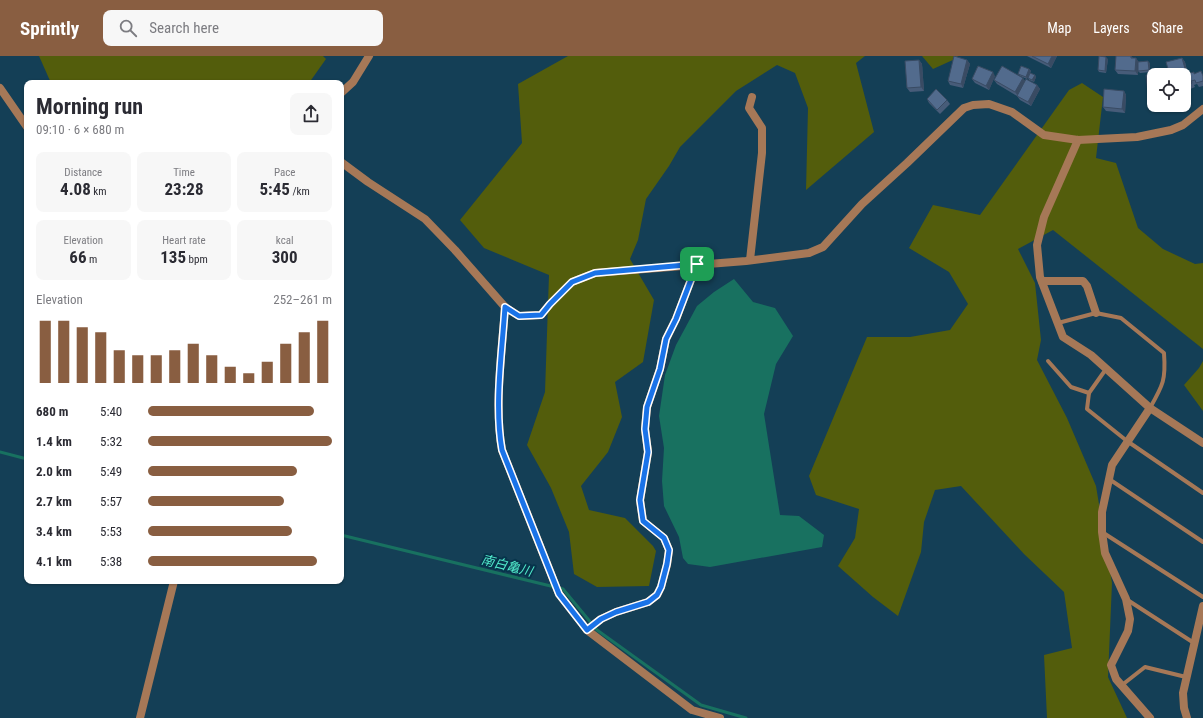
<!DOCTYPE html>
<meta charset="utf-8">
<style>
body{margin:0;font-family:"Roboto Condensed","Noto Sans JP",sans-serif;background:#f7f7f7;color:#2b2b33;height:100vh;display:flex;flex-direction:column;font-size:15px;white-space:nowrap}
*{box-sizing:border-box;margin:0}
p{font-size:13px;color:#7c7c81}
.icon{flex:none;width:22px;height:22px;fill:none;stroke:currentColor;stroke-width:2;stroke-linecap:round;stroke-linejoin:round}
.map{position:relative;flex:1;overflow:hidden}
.sheet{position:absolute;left:24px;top:24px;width:320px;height:504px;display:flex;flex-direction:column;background:#fff;border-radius:8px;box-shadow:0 1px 3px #0004}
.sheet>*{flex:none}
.buttons{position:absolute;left:1147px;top:12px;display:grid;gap:8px}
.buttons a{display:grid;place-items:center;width:44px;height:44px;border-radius:8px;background:#fff;box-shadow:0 1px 3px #0004;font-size:20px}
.pin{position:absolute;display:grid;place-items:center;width:34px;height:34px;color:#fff;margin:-17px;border-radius:8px;box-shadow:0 2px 6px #0006}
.round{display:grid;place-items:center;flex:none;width:42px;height:42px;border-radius:8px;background:#f7f7f7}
.headline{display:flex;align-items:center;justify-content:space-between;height:68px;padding:0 12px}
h1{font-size:22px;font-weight:700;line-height:30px}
.stats{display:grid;grid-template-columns:repeat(3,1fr);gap:6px;height:68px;padding:4px 12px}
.stats div{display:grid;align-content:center;border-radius:8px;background:#f7f7f7;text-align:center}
.stats b{font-size:17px;font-weight:700}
.stats small{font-size:11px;font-weight:400}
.stats p{font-size:11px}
.chart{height:112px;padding:8px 12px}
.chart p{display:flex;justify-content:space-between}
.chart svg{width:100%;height:72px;margin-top:4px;stroke:#895e41;stroke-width:6}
ul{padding:0 12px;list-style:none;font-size:13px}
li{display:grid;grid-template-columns:64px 48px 1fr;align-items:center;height:30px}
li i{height:10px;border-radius:5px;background:#895e41}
header{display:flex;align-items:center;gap:24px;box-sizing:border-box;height:56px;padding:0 20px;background:#895e41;color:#fff}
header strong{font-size:19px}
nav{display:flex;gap:22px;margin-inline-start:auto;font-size:14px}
.search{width:280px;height:36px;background:#f7f7f7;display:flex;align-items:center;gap:10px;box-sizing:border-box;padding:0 14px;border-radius:8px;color:#7c7c81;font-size:15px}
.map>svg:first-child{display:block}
.green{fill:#535d0c}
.water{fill:#187160}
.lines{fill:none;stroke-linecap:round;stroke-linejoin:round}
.stream{stroke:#187160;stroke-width:3}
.lane{stroke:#a67857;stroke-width:4}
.street{stroke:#a67857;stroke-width:8}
.wall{fill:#475c79}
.shaded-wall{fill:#394b63}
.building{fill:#526b8d;stroke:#394b63}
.route-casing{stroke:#fff;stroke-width:8}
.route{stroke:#1a73e8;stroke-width:5}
.labels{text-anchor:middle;stroke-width:4;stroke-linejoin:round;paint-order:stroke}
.water-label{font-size:13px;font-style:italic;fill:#51eacb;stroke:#07344b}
</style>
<header>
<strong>Sprintly</strong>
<div class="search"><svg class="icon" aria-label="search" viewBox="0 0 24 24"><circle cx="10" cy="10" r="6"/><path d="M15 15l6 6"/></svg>Search here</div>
<nav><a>Map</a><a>Layers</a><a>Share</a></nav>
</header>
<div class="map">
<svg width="1203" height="662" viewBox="0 0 1203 662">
<rect width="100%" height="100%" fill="#143f56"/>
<g class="green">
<path d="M 39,0 L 323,0 L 326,3 L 309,27 L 51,27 Z"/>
<path d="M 568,0 L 865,0 L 856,7 L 874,76 L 806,134 L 808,52 L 795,17 L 777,9 L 736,35 L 680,91 L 669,110 L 646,143 L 638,184 L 630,203 L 654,244 L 643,306 L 615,326 L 622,361 L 608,396 L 581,430 L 589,454 L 625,462 L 653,490 L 656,495 L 649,530 L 597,531 L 574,518 L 569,476 L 551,432 L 527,389 L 545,336 L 549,219 L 484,192 L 460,164 L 522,87 L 518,28 Z"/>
<path d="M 922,0 L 958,0 L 955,3 L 933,13 Z"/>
<path d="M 1082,27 L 1103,41 L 1096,102 L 1116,107 L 1138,172 L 1163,193 L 1195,208 L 1203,207 L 1203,293 L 1053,174 L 1018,193 L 1035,227 L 1041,284 L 1037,304 L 1067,362 L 1096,430 L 1112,527 L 1108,621 L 1127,662 L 1047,662 L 1044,599 L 1072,592 L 1064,536 L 1024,498 L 961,430 L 935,434 L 924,466 L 921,496 L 898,560 L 873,541 L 838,510 L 855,482 L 859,453 L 816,439 L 809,420 L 867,281 L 910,281 L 950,274 L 968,248 L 949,216 L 909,192 L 933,149 L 980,159 L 1069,34 Z"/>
<path d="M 1203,305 L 1203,355 L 1184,329 L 1199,312 Z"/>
</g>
<path class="water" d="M 734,223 L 753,246 L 775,252 L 793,280 L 776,308 L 764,358 L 780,459 L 799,460 L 824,479 L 822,491 L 710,511 L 688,508 L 683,502 L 679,481 L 664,450 L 662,425 L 664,392 L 659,360 L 665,319 L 676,289 L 697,250 L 714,236 Z"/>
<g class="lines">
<g class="stream">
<path d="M 0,396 L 27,403"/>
<path d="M 341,479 L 563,533 L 597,574 L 701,649 L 746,662"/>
</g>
<g class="lane">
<path d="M 1058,267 L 1096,257 L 1121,262 L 1164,297 C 1166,324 1163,329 1150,352"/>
<path d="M 1048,305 L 1071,331 L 1089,337"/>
<path d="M 1106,313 L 1089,337 L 1087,353 L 1127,385 L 1203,437"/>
<path d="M 1109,423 L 1203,486"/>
<path d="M 1102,476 L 1203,541"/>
<path d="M 1126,543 L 1194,587"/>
<path d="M 1122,629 L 1145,611 L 1186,621"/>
</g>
<g class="street">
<path d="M 0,32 L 27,71"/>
<path d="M 341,37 L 353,26 L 369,0"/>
<path d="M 1078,84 L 1044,161 L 1037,189 L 1040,221 L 1063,281 L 1091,299 L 1150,352 L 1203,387"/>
<path d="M 341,106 L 368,126 L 425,163 L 455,194 L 505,251 L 519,260 L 541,259 L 550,248 L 572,226 L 595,217 L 746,205 L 809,197 L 823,191 L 862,148 L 907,107 L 964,52 L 973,49 L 989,48 L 1012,56 L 1044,79 L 1078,84 L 1137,81 L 1171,74 L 1183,69 L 1203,53"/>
<path d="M 750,204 L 762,97 L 762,72 L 749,52 L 752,41"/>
<path d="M 1042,225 L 1083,225 L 1087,230 L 1096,257"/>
<path d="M 505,251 C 502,297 494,349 502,394 L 559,538 L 587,574 L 692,654 L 720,662"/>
<path d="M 1150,352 L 1112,409 L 1102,456 L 1102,476 L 1105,497 L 1126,543 L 1130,563 L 1128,575 L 1111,609 L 1116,623 L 1150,662"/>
<path d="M 587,574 L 601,563 L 616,556 L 648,546 L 657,539 L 661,531 L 667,509 L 669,494 L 664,482 L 643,465 L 640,444 L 648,396 L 645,373 L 647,351 L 660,313 L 666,283 L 676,263 L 697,208"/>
<path d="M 140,662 L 174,525"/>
<path d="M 1187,662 L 1184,652 L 1183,637 L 1203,550"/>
</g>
</g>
<g class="wall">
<path d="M 1027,0 L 1057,0 L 1051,12 Z"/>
<path d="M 1131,0 L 1133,2 L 1136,2 L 1138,6 L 1150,7 L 1150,16 L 1140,17 L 1138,15 L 1138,12 L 1138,19 L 1118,18 L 1115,14 Z"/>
<path d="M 1182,2 L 1185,6 L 1188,18 L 1203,18 L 1203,30 L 1199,31 L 1197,28 L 1194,29 L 1195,31 L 1188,34 L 1185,30 L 1184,27 L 1184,19 L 1171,19 L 1169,16 Z"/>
<path d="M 1108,3 L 1106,17 L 1099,16 L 1098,14 Z"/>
<path d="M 919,4 L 922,8 L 924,35 L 910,36 L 907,32 Z"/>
<path d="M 967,4 L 970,8 L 963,32 L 950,29 L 948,25 Z"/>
<path d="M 1029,13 L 1031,15 L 1030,17 L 1035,19 L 1036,21 L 1034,26 L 1029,24 L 1028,22 L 1029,19 L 1027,23 L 1020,20 L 1018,18 Z"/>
<path d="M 1154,19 L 1154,49 L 1155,49 L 1151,49 L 1149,46 Z"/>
<path d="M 995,20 L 989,34 L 975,27 L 972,23 Z"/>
<path d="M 1023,22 L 1025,25 L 1037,29 L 1040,33 L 1031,50 L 1020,44 L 1017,40 L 997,28 L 994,24 Z"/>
<path d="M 1124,35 L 1126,39 L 1125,57 L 1106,55 L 1103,51 Z"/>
<path d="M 927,43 L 947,44 L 950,48 L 940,58 L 929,47 Z"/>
</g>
<g class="shaded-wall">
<path d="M 1052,0 L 1057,0 L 1051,12 L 1048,8 Z"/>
<path d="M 1106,1 L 1108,3 L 1106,17 L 1105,15 Z"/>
<path d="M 1136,2 L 1139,6 L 1138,19 L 1135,15 Z"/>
<path d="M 1182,2 L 1185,6 L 1188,20 L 1186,16 Z"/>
<path d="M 919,4 L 922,8 L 924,35 L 921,31 Z"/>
<path d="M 967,4 L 970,8 L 963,32 L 961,28 Z"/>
<path d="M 1148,5 L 1150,7 L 1150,16 L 1149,14 Z"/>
<path d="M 1029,13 L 1031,15 L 1027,23 L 1026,21 Z"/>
<path d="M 993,16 L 995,20 L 989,34 L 986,30 Z"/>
<path d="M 1035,19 L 1036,21 L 1034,26 L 1032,24 Z"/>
<path d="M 1023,22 L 1026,26 L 1018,40 L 1015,36 Z"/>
<path d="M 1037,29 L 1040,33 L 1031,50 L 1028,46 Z"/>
<path d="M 1124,35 L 1126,39 L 1125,57 L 1122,53 Z"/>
</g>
<g class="building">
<path d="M 954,0 L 967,4 L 961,28 L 948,25 Z"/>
<path d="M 1032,0 L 1052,0 L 1048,8 Z"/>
<path d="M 1099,0 L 1106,1 L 1105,15 L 1098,14 Z"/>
<path d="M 1116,0 L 1131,0 L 1131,2 L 1136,2 L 1135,15 L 1115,14 Z"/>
<path d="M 1182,2 L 1186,16 L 1176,18 L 1169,16 L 1166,6 Z"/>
<path d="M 919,4 L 921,31 L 907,32 L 905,5 Z"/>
<path d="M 1148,5 L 1149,14 L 1138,15 L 1138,6 Z"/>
<path d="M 978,10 L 993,16 L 986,30 L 972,23 Z"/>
<path d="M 1002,10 L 1023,22 L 1015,36 L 994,24 Z"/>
<path d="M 1021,10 L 1029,13 L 1026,21 L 1018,18 Z"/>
<path d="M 1201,15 L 1203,20 L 1203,25 L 1196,27 L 1195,24 L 1191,25 L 1192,27 L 1185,30 L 1184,27 L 1184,19 L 1194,16 L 1194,18 Z"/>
<path d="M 1030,17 L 1035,19 L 1032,24 L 1028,22 Z"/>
<path d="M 1161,18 L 1161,19 L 1154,19 L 1154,45 L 1149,46 L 1146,19 Z"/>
<path d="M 1026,23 L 1037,29 L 1028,46 L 1017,40 Z"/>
<path d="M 936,33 L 947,44 L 937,54 L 927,43 Z"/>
<path d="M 1104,33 L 1124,35 L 1122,53 L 1103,51 Z"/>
</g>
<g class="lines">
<defs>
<path id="route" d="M 697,208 L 676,263 L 666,283 L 660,313 L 647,351 L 645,373 L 648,396 L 640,444 L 643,465 L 664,482 L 669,494 L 667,508 L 661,531 L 657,539 L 648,546 L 616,556 L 601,563 L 587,574 L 559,538 L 502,394 C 494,349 502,297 505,251 L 519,260 L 541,259 L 550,248 L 572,226 L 595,217 Z"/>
</defs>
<use href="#route" class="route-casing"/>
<use href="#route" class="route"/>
</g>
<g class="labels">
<g class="water-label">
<text transform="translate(507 509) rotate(14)" y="5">南白亀川</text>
</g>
</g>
</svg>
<div class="buttons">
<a><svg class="icon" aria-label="locate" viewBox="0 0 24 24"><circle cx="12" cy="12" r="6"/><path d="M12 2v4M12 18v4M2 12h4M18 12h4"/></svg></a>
</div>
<div class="pin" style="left:697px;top:208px;background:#1e9e55"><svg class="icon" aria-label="arrive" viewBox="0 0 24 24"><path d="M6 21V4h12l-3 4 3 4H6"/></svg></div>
<section class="sheet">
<div class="headline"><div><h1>Morning run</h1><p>09:10 · 6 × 680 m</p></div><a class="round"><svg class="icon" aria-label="share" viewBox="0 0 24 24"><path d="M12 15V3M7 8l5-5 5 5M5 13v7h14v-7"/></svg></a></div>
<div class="stats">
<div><p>Distance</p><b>4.08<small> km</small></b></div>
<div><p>Time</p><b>23:28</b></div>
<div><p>Pace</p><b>5:45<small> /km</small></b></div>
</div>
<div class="stats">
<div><p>Elevation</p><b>66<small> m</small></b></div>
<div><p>Heart rate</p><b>135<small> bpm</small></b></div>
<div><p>kcal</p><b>300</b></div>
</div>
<div class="chart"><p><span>Elevation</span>252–261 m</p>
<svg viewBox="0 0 160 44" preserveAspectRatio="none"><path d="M5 44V6M15 44V6M25 44V10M35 44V13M45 44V24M55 44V27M65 44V27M75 44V24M85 44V20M95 44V27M105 44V34M115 44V38M125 44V31M135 44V20M145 44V13M155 44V6"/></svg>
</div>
<ul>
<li><b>680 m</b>5:40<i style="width:90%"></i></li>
<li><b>1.4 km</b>5:32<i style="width:100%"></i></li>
<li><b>2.0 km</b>5:49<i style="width:81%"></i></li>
<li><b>2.7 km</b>5:57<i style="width:74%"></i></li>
<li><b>3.4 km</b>5:53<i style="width:78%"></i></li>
<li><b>4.1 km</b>5:38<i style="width:92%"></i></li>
</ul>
</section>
</div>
